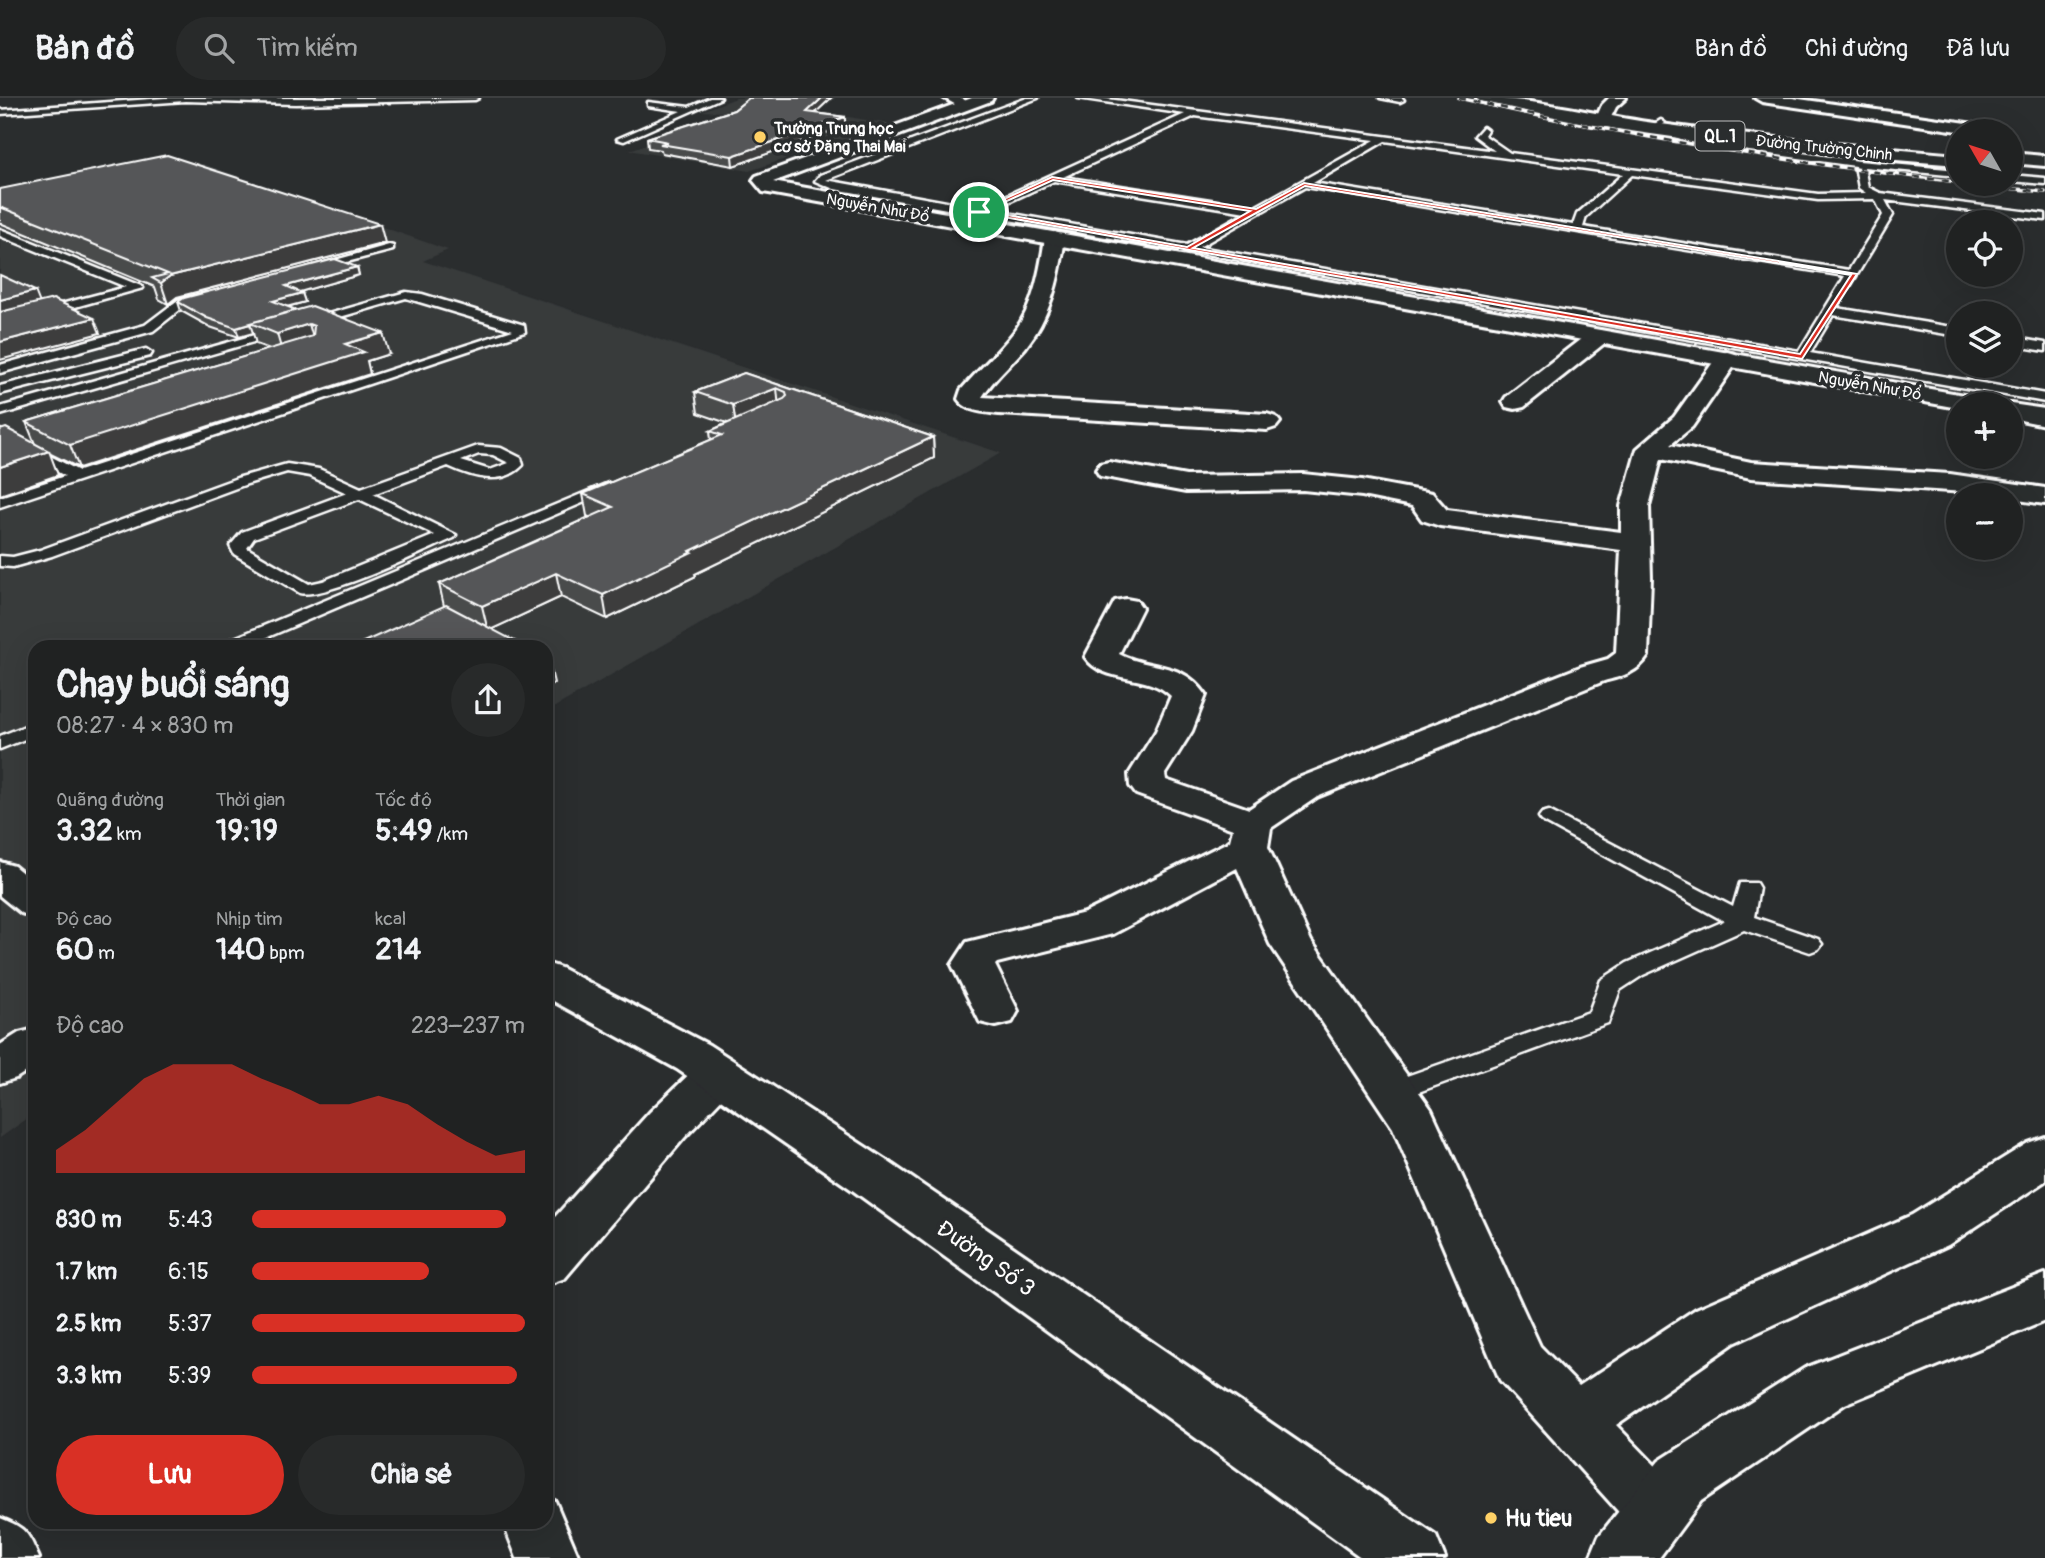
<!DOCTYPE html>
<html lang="vi">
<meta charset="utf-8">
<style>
body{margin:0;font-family:Pangolin,sans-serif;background:#282a2a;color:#f1f3f6;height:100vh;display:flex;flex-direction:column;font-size:26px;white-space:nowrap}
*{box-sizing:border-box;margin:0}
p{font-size:23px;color:#a2a4a5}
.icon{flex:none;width:38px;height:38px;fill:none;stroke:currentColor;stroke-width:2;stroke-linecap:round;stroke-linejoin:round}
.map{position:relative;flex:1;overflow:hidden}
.details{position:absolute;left:28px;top:542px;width:525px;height:889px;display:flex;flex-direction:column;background:#202222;border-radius:21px;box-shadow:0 7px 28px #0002,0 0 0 2px #3d3f40}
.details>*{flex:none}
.needle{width:46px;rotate:309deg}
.controls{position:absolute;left:1946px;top:21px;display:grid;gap:14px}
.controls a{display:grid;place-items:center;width:77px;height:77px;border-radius:50%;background:#202222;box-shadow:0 7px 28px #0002,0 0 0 2px #3d3f40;font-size:35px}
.pin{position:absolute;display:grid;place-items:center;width:60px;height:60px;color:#fff;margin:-30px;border:4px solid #fff;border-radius:50%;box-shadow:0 2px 7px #0007}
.round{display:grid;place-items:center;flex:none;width:74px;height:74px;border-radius:37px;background:#282a2a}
.summary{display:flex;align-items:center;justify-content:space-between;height:119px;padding:0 28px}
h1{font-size:38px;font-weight:800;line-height:52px}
.stats{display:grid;grid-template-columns:repeat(3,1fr);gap:10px;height:119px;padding:7px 28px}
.stats div{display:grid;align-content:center}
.stats b{font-size:30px;font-weight:800}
.stats small{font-size:19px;font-weight:400}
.stats p{font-size:19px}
.chart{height:196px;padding:14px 28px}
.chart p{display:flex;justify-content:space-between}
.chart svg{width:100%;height:126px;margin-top:7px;fill:#d93025;opacity:.7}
.primary-button{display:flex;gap:14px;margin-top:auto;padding:14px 28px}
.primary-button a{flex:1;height:80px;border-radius:42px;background:#d93025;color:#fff;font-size:28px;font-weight:800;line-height:80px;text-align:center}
.primary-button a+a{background:#282a2a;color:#f1f3f6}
ul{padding:0 28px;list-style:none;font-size:23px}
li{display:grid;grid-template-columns:112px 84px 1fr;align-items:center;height:52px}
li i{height:18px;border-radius:9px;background:#d93025}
header{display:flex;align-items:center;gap:42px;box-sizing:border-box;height:98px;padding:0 35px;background:#202222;border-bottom:2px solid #3d3f40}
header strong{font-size:33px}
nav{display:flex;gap:38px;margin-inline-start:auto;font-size:24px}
.search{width:490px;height:63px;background:#282a2a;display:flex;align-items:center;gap:18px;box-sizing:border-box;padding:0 24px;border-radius:38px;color:#a2a4a5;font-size:26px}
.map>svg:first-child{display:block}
.built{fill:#373a3b}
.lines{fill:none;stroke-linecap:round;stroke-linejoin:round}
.lane-casing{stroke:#fff;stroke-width:5}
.street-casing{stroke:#fff;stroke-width:6}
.secondary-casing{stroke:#fff;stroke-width:6}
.highway-casing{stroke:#fff;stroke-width:6}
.lane{fill:#2a2d2e;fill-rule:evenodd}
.street{fill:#2a2d2e;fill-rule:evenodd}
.secondary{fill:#2a2d2e;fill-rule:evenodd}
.highway{fill:#2a2d2e;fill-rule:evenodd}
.rail-casing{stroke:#fff;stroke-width:3.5}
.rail{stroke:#2a2d2e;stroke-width:2.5;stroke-dasharray:7;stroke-linecap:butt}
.wall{fill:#494b4c;stroke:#fff;stroke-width:2}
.shaded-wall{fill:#3c3d3e;stroke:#fff;stroke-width:2}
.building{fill:#555758;stroke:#fff;stroke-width:2}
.route{fill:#d93025;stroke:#fff;stroke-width:2;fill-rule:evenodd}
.poi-dot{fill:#ffd166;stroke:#2a2d2e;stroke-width:2.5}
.labels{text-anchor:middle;stroke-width:7;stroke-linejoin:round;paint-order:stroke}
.far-poi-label{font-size:16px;font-weight:bold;fill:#fff;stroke:#2a2d2e;text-anchor:start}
.far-street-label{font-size:16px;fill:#fff;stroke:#2a2d2e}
.shield{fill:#2a2d2e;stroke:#bfc0c0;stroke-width:2}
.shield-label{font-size:18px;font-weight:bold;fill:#fff}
.near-street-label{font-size:23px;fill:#fff;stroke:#2a2d2e}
.near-poi-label{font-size:23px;font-weight:bold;fill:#fff;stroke:#2a2d2e;text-anchor:start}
</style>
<header>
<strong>Bản đồ</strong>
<div class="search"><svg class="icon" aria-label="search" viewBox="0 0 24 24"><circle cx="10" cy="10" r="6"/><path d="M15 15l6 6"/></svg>Tìm kiếm</div>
<nav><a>Bản đồ</a><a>Chỉ đường</a><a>Đã lưu</a></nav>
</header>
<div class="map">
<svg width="2045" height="1460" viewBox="0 0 2045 1460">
<rect width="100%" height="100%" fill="#2a2d2e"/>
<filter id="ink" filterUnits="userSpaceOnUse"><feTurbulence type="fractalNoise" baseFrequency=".0143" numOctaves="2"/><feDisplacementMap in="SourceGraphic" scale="14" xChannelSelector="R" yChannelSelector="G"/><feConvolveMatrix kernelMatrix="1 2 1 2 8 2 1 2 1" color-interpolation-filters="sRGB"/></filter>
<g filter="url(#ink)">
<g class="built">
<path d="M 736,0 L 836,0 L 818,14 L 891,26 L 749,73 L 629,52 L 744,15 L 702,13 Z"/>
<path d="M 203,66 L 448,152 L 423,163 L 1001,355 L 546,614 L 546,550 L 35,550 L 35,1015 L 0,1040 L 0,105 Z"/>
</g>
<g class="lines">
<defs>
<g id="lane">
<path d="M 165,0 L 479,0 L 475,2 L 296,6 L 185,3 L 0,16 L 0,12 Z"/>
<path d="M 710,0 L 721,0 L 624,43 L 617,41 L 681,13 L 648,8 L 648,4 L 689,9 Z"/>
<path d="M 1027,0 L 1038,0 L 826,82 L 979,110 L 1185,16 L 1078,0 L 1100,0 L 1495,53 L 1475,38 L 1483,29 L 1487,32 L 1484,37 L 1510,55 L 1818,96 L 1866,95 L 1859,90 L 1855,68 L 1693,45 L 1648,30 L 1661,22 L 1665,25 L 1659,29 L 1694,40 L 1859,63 L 1958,72 L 1958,78 L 1864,69 L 1868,89 L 1880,95 L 2045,116 L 2045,122 L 1885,102 L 1893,117 L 1837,210 L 1958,230 L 1958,238 L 1833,217 L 1810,255 L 2045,296 L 2045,304 L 1190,153 L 1179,155 L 1179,152 L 834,91 L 815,83 L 820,77 ZM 1195,18 L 1375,42 L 1255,109 L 1063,79 ZM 1385,43 L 1623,76 L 1577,116 L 1573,127 L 1313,85 ZM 1632,77 L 1818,102 L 1875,101 L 1883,117 L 1849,172 L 1583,129 L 1586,119 ZM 1054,83 L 1246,114 L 1187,147 L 991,112 ZM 1305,89 L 1845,178 L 1799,253 L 1199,149 Z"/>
<path d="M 1380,0 L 1402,0 L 1404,2 L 1400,4 Z"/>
<path d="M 2011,77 L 2045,80 L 2045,86 L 2011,83 Z"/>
<path d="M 0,131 L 141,188 L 143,190 L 0,230 L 0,222 L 126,189 L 0,138 Z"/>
<path d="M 389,147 L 393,148 L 393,152 L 312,173 L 307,170 Z"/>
<path d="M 406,194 L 422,196 L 524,227 L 525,234 L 0,409 L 0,399 L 65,378 L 0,342 L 0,332 L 79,373 L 513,232 L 406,200 L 0,317 L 0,309 Z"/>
<path d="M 207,195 L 211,196 L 211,200 L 186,207 L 153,233 L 0,275 L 0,267 L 145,227 L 178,202 Z"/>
<path d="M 2011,239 L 2045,245 L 2045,253 L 2011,247 Z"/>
<path d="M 146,251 L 152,255 L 150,258 L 0,296 L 0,288 Z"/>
<path d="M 478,348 L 501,350 L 521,360 L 523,367 C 502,389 472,379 448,368 L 373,396 L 456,437 L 454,440 C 424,453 327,501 300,495 L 234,456 L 230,448 L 242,434 L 347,395 L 310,378 L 287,374 L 247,386 L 52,458 L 13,469 L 0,468 L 0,458 L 13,459 L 40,452 L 237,380 L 287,366 L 319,371 L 361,390 ZM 479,356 L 493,357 L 509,365 L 490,372 L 461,363 ZM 359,401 L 435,437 L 323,483 L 309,486 L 247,450 L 254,440 Z"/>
<path d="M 608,385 L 613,386 L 615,389 L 613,392 L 242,550 L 217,550 L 220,546 Z"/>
<path d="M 35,624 L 35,637 L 0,651 L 0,638 Z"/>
<path d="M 1549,713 L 1733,809 L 1740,785 L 1756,785 L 1759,790 L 1754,819 L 1818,841 L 1822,846 L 1818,851 L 1810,854 L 1744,832 L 1643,877 L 1620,892 L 1608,925 L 1402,1000 L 1393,1002 L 1384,1000 L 1380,993 L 1384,986 L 1589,914 L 1601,882 L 1627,865 L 1724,823 L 1542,723 L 1539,719 L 1542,715 Z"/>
</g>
<g id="street">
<path d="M 944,0 L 962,0 L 972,8 L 965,12 Z"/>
<path d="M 1609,0 L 1626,0 L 1616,9 L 1611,19 L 1601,19 L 1598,16 L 1602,7 Z"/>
<path d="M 1755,0 L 1792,0 L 1988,28 L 1996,33 L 1958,33 L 1762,4 Z"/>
<path d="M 1055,134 L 1065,140 C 1059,180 1051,218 1025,250 C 1011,266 993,281 982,299 L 1267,316 L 1276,319 L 1280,324 L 1276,329 L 1267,332 L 999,316 C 984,314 967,314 958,301 L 961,292 C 978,272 998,255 1014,234 C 1034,208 1040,172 1045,140 Z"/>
<path d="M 1598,232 L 1606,234 L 1609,239 L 1606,244 L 1524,309 L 1515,311 L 1506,309 L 1503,304 L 1506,299 L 1590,234 Z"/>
<path d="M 1727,254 L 1735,256 L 1739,261 L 1692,329 L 1670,347 L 1751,364 L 1950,376 L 2045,390 L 2045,406 L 2011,401 L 2011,397 L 1751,380 L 1661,361 L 1649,408 L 1651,480 L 1648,558 C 1637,575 1622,578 1604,583 L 1317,699 L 1271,730 L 1268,749 L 1311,843 L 1431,1011 L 1540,1248 L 1579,1288 L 1696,1211 L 1912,1117 L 2028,1045 L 2045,1039 L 2045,1083 L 1948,1147 L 1734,1245 L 1616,1327 L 1679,1392 L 1687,1412 L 1679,1432 L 1657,1441 L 1635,1432 L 1500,1282 L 1393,1030 L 1270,846 L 1237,770 L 1113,836 L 997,865 L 995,867 L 1018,913 L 1012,924 L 996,928 L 980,924 L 952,867 L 967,844 L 1085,815 L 1230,743 L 1233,731 L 1136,696 L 1130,688 L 1129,676 L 1156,633 L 1171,598 C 1148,574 1104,587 1085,559 L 1115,503 L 1126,501 L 1137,503 L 1142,510 L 1119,556 C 1152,573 1182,562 1206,597 L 1192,633 L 1165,676 L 1166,682 L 1249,711 L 1291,683 L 1580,569 L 1608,561 L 1616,555 L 1621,452 L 1440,428 L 1422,422 L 1412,408 L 1362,398 L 1303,392 L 1186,394 L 1100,378 L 1096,372 L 1100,366 L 1109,364 L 1186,378 L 1303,376 L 1362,382 L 1432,395 L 1447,412 L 1621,434 L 1621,408 L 1637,351 L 1674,319 L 1719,256 Z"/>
<path d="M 35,931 L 35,968 L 16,980 L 0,985 L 0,947 L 19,935 Z"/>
<path d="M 718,959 L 734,964 L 741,976 L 734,988 L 684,1040 L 565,1180 L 546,1187 L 546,1129 L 650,1014 L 702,964 Z"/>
<path d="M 546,1400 L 555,1403 L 579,1460 L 517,1460 L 503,1424 L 546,1424 Z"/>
<path d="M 0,1420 C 26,1430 28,1435 39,1460 L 0,1460 Z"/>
</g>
<g id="secondary">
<path d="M 972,0 L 993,0 L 991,3 L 773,84 L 1975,299 L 1984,301 L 1987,306 L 1958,306 L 1958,310 L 769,95 L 763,94 L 753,82 L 756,78 Z"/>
<path d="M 2008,306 L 2011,306 L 2045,311 L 2045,327 L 2011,320 L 2011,306 Z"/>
<path d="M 0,764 L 14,768 L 35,785 L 35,819 L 21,815 L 0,798 Z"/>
<path d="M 546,865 L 561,870 L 709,947 L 887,1063 L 1436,1438 L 1445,1460 L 1362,1460 L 851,1091 L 677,971 L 546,899 Z"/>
<path d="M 2045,1176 L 2045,1223 L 1845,1306 L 1701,1403 L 1659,1460 L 1590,1460 L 1599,1438 L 1659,1363 L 1805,1270 Z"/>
</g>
<g id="highway">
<path d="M 1477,0 C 1538,0 1600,18 1661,26 C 1760,40 1859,48 1958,57 L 1958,67 C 1799,54 1634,42 1479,3 Z"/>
<path d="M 2011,55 L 2045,58 L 2045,68 L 2011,65 Z"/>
</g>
</defs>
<use href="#lane" class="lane-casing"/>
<use href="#street" class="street-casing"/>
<use href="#secondary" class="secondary-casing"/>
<use href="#highway" class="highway-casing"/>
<use href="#lane" class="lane"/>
<use href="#street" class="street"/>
<use href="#secondary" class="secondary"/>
<use href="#highway" class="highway"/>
<defs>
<g id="rail">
<path d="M 1459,0 C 1624,38 1790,65 1958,84"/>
<path d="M 1970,86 L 2045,94"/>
</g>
</defs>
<use href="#rail" class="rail-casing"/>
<use href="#rail" class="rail"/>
</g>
<g class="wall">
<path d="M 749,0 L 831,0 L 815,15 L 845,19 L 845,28 L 733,68 L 662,55 L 661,52 L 648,50 L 647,40 L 734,12 Z"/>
<path d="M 0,91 L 385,145 L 177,199 L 168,206 L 159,201 L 155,189 L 0,125 Z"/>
<path d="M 357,169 L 359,177 L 299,194 L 302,195 L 305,204 L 287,209 L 389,256 L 367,263 L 370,276 L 79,370 L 49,355 L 58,377 L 35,346 L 26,324 L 270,251 L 256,246 L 253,235 L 239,239 L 210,229 L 181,213 L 178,204 Z"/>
<path d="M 744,275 L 933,339 L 934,360 L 695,476 L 696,478 L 607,521 L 561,499 L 492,531 L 444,508 L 439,486 L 589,419 L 587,418 L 583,396 L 711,342 L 710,333 L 727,325 L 698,315 L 695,294 Z"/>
</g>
<g class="shaded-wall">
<path d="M 822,0 L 831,0 L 807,23 L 807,14 Z"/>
<path d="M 845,19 L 845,28 L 733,68 L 732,58 Z"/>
<path d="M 380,126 L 385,145 L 177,199 L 168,206 L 161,185 L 170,178 Z"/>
<path d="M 357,169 L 359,177 L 289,197 L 286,188 Z"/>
<path d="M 35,193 L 41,208 L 0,219 L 0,202 Z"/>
<path d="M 302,195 L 305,204 L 275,212 L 273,203 Z"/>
<path d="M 94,220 L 100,235 L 0,262 L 0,244 Z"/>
<path d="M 250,226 L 253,235 L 239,239 L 236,230 Z"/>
<path d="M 309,226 L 315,247 L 283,257 L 277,236 Z"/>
<path d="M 383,235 L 389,256 L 367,263 L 370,276 L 79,370 L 70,347 L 345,246 Z"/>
<path d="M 777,290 L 779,311 L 736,328 L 733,307 Z"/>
<path d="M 933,339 L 934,360 L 695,476 L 696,478 L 607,521 L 603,497 L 690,453 Z"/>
<path d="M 49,353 L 58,377 L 0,397 L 0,369 Z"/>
<path d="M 556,475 L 561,499 L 488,533 L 482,508 Z"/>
<path d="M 548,560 L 554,585 L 546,589 L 546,561 Z"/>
</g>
<g class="building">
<path d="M 749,0 L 822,0 L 807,14 L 845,19 L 732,58 L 660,46 L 668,44 L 647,40 L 734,12 Z"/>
<path d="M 167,57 L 380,126 L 170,178 L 161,185 L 152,180 L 168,176 L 0,109 L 0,91 Z"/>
<path d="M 335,161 L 357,169 L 286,188 L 302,195 L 273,203 L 296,212 L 236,230 L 207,220 L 178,204 L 184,200 Z"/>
<path d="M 0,177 L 35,193 L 0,202 Z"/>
<path d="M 53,201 L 94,220 L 0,244 L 0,214 Z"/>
<path d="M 312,208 L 383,235 L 345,246 L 364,254 L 70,347 L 26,324 L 313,238 L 314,228 L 309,226 L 277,236 L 250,225 Z"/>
<path d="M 744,275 L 933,339 L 690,453 L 692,454 L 603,497 L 556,475 L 482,508 L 439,486 L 613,409 L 583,396 L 722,337 L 710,333 L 784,301 L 787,298 L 786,294 L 777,290 L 733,307 L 695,294 Z"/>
<path d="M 6,330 L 49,353 L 0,369 L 0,332 Z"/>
<path d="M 446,507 L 528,550 L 350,550 Z"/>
</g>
</g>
<path class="route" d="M 1052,79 L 1256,111 L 1304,85 L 1857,176 L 1802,261 L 976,114 ZM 1053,82 L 1250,113 L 1187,149 L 985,113 ZM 1305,88 L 1851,177 L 1800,256 L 1193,150 Z"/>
<g class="poi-dot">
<circle cx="760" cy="39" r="7"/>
<circle cx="1491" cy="1420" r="7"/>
</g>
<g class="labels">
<g class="far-poi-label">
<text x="774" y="36">Trường Trung học<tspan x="774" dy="18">cơ sở Đặng Thai Mai</tspan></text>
</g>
<g class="far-street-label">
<text transform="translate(1824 49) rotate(6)" y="6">Đường Trường Chinh</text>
<text transform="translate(878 109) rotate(10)" y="6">Nguyễn Như Đổ</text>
<text transform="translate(1870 287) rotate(10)" y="6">Nguyễn Như Đổ</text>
</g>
<rect class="shield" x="1695.5" y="23.5" width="49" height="29" rx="5"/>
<g class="shield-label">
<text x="1720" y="44">QL.1</text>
</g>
<g class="near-street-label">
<text transform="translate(986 1160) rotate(35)" y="8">Đường Số 3</text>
</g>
<g class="near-poi-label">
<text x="1505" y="1428">Hu tieu</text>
</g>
</g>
</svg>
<div class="controls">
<a><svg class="needle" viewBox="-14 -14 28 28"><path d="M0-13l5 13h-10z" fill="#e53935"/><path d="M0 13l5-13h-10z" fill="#a2a4a5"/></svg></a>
<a><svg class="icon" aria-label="locate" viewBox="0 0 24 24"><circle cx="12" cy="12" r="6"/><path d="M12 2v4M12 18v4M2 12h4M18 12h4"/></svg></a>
<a><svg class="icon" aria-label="layers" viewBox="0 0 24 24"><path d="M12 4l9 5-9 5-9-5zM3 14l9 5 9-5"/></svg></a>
<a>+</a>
<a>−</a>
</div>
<div class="pin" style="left:979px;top:114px;background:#1e9e55"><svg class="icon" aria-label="arrive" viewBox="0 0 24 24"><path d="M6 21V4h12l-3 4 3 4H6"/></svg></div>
<section class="details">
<div class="summary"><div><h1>Chạy buổi sáng</h1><p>08:27 · 4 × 830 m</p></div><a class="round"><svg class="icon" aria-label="share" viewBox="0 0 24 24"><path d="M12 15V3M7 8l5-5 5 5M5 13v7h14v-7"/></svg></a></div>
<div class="stats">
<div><p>Quãng đường</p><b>3.32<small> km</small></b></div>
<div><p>Thời gian</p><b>19:19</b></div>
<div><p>Tốc độ</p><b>5:49<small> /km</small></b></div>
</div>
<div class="stats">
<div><p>Độ cao</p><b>60<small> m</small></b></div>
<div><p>Nhịp tim</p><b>140<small> bpm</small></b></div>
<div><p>kcal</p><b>214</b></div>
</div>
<div class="chart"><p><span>Độ cao</span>223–237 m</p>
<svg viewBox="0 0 160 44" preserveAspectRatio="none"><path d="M0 44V36L10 29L20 20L30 11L40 6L50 6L60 6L70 11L80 15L90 20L100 20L110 17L120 20L130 27L140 33L150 38L160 36V44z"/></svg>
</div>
<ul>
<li><b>830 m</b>5:43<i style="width:93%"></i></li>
<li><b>1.7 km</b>6:15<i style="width:65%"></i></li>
<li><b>2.5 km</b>5:37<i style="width:100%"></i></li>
<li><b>3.3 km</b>5:39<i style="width:97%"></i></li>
</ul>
<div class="primary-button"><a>Lưu</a><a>Chia sẻ</a></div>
</section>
</div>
